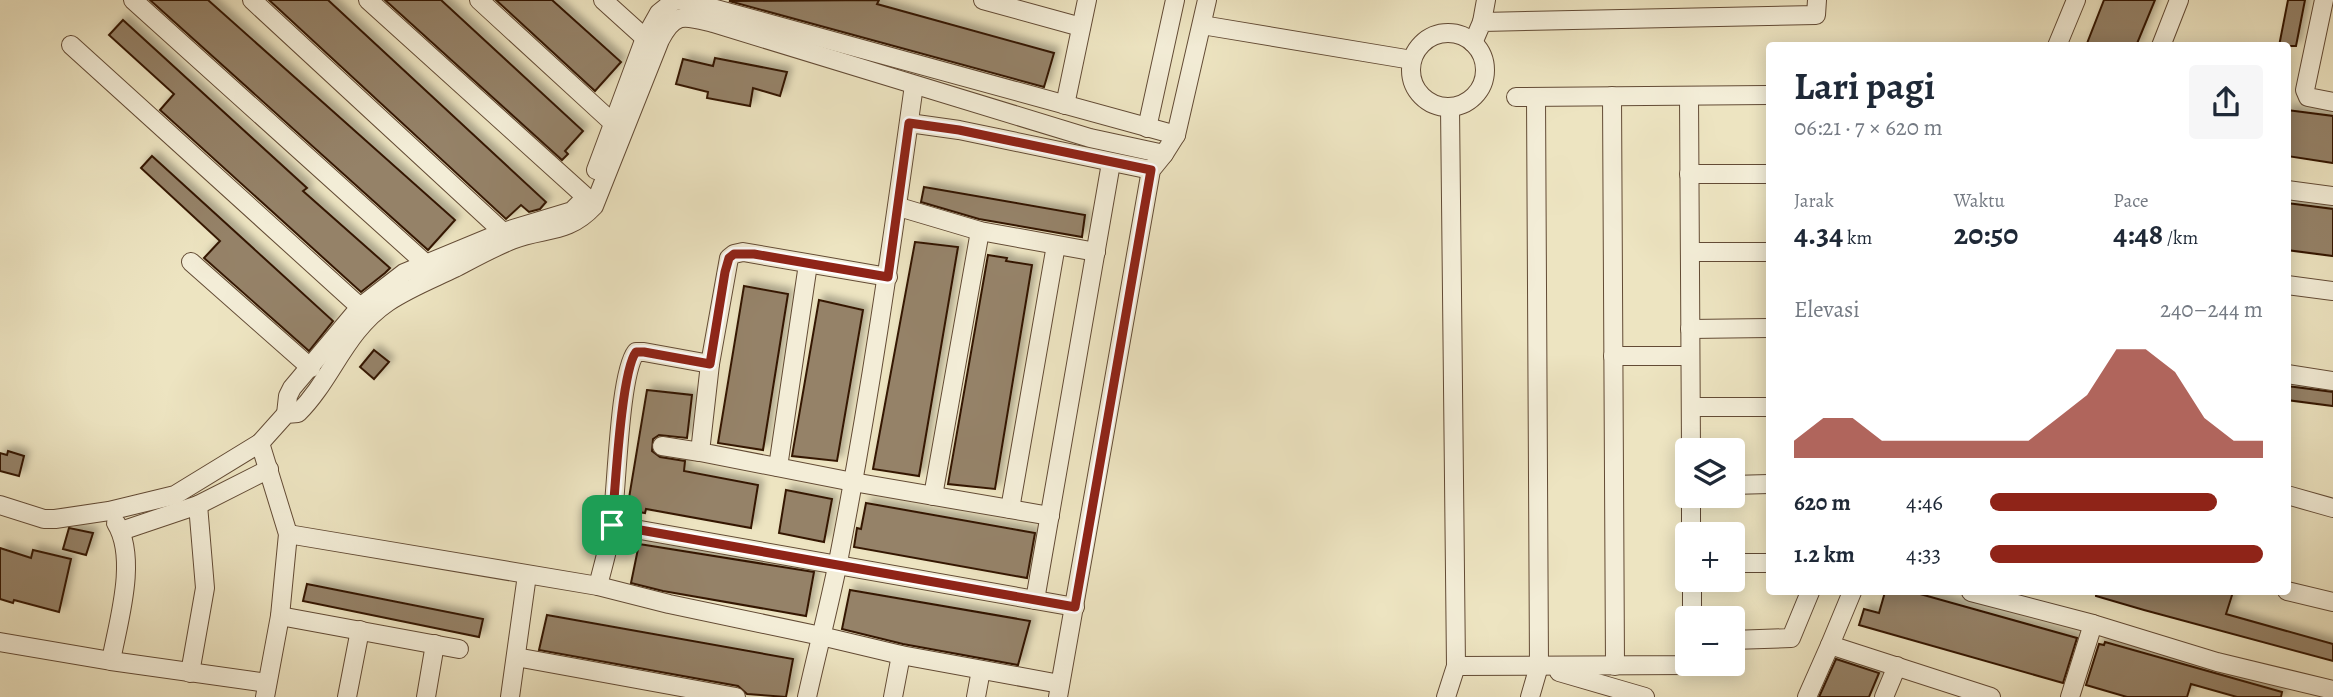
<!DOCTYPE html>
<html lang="id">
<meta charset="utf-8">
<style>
body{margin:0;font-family:Alegreya,serif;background:#f6f6f7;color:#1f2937;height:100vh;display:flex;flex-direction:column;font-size:26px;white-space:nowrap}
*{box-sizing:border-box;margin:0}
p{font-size:23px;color:#747a83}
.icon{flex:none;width:38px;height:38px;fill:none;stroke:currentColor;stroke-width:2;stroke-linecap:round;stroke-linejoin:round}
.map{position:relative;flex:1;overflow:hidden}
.sheet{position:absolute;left:1766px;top:42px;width:525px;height:553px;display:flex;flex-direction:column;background:#fff;border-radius:7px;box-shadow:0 4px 18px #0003}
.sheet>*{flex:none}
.buttons{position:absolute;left:1675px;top:438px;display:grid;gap:14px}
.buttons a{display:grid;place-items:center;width:70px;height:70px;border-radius:7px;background:#fff;box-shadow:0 4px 18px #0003;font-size:35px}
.pin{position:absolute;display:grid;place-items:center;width:60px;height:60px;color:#fff;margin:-30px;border-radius:14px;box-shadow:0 4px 10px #0006}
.round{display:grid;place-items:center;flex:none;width:74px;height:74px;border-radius:7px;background:#f6f6f7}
.head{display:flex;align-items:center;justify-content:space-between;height:119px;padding:0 28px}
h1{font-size:38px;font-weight:700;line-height:52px}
.metrics{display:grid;grid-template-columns:repeat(3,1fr);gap:10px;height:119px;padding:7px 28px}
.metrics div{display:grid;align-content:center}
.metrics b{font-size:30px;font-weight:700}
.metrics small{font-size:19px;font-weight:400}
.metrics p{font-size:19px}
.chart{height:196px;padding:14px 28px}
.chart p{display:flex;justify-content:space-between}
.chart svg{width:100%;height:126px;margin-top:7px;fill:#8f2418;opacity:.7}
ul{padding:0 28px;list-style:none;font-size:23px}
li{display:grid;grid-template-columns:112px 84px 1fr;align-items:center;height:52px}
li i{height:18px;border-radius:9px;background:#8f2418}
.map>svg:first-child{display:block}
.building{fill:#958267;stroke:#351806;stroke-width:2;filter:url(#shadow)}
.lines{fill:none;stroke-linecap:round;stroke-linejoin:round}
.street-casing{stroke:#634b35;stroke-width:20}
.street{stroke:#f3edd7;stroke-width:18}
.route-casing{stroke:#fff;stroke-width:14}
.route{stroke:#8f2418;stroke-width:9}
</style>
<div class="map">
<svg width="2333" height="697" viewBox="0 0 2333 697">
<defs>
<filter id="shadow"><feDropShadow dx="5" dy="-5" stdDeviation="3.5" flood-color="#0004"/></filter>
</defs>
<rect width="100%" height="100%" fill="#ede4c1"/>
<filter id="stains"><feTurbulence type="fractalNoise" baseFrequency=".00286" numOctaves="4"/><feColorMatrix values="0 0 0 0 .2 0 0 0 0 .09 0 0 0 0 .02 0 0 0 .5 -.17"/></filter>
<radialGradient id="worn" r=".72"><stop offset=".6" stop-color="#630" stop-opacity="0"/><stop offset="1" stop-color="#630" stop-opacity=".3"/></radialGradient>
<g class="building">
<path d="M 150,0 L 208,0 L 455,220 L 428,250 Z"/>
<path d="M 269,0 L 328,0 L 546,202 L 540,209 L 529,212 L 521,205 L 506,219 Z"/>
<path d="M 385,0 L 441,0 L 583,131 L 565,151 L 568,154 L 562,160 Z"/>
<path d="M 496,0 L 552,0 L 621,62 L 595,91 Z"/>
<path d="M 879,0 L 877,4 L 1054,53 L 1044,87 L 729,1 Z"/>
<path d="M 2104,0 L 2155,0 L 2136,46 L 2086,46 Z"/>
<path d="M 2288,0 L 2305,0 L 2296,46 L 2279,46 Z"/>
<path d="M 123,20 L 307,188 L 303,191 L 390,268 L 385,273 L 361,292 L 160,110 L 174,94 L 109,35 Z"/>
<path d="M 715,58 L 787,72 L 780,96 L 753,88 L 750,106 L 707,98 L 708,92 L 676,84 L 683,59 L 713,66 Z"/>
<path d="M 2287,110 L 2333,116 L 2333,163 L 2287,156 Z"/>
<path d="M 152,156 L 333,321 L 309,351 L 204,258 L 220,241 L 141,168 Z"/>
<path d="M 924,187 L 1085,215 L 1082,237 L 979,219 L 921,202 Z"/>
<path d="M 2287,203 L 2333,209 L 2333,256 L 2287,250 Z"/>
<path d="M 915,242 L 958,247 L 919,476 L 873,469 Z"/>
<path d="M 988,255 L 1007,258 L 1006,261 L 1032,265 L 995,489 L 948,484 Z"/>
<path d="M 744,286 L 788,294 L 763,450 L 718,443 Z"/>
<path d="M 819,300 L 863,310 L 837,461 L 792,456 Z"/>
<path d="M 374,350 L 389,362 L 374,379 L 360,367 Z"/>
<path d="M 2287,386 L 2333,392 L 2333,406 L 2287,400 Z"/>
<path d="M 647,390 L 692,395 L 687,438 L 659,435 L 653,439 L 652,451 L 660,457 L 685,461 L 684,471 L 758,485 L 751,528 L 646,509 L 645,513 L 627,510 Z"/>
<path d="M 8,451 L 24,456 L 19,476 L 0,471 L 0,453 L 7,455 Z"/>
<path d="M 786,490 L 832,499 L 824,542 L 779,533 Z"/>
<path d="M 866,503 L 1035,533 L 1027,578 L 854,547 L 857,528 L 861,529 Z"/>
<path d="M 69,528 L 93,533 L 86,555 L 63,549 Z"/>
<path d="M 639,544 L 814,572 L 806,616 L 663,591 L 631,583 Z"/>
<path d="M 0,548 L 31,558 L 33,550 L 71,559 L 59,612 L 14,600 L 13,603 L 0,599 Z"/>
<path d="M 307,584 L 483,619 L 479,637 L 303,601 Z"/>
<path d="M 850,590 L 1030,621 L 1018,665 L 903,644 L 842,629 Z"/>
<path d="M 1885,592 L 1913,592 L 2077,638 L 2063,683 L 1859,625 L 1864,609 L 1879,613 Z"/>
<path d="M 2096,592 L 2233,592 L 2226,614 L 2333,644 L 2333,661 L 2144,610 L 2096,596 Z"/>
<path d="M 547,615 L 793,659 L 786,697 L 747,694 L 738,686 L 539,650 Z"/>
<path d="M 2105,642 L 2282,692 L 2281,697 L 2237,697 L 2191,684 L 2187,697 L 2127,697 L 2086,685 L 2099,644 L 2104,645 Z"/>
<path d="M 1836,659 L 1879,673 L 1869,697 L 1819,697 Z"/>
</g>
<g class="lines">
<defs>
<g id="street">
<path d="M 133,0 L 425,263"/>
<path d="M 252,0 L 503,232"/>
<path d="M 368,0 L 586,197"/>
<path d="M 479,0 L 613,123"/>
<path d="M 603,0 L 645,38"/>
<path d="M 683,0 L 1176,135"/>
<path d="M 983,0 L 1081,27"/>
<path d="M 2324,0 L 2305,90 L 2308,97 L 2333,102"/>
<path d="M 1482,22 L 1486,0"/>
<path d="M 1202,25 L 1412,60"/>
<circle cx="1448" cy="70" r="37"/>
<path d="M 1473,43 L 1482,22 L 1816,15 L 1817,0"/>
<path d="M 71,45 L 360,307"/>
<path d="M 2057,46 L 2076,0"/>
<path d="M 2161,46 L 2179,0"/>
<path d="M 1612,96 L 1615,666"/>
<path d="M 1689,96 L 1691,450"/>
<path d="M 1516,97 L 1769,95"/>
<path d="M 1065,105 L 1087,0"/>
<path d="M 909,123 L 959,130 L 1151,170"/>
<path d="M 1147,128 L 1175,0"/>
<path d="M 596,170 L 645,38 L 659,13 L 674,1 L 681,0"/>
<path d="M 1689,174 L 1769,174"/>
<path d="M 2287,190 L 2333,196"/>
<path d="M 899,207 L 980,231 L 1096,252"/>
<path d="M 1690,252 L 1769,252"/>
<path d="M 191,262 L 311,368"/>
<path d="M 888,277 L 743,252 L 734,254 L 729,258 L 710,364 L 700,452 L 853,482 L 1050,516"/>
<path d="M 2287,285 L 2333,291"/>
<path d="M 1690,329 L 1769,328"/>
<path d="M 1613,356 L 1690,356"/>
<path d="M 2287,374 L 2333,381"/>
<path d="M 1691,407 L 1769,407"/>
<path d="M 286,414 L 288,396 L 292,388 L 360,307 L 404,273 L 503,232 L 572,211 L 584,199"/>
<path d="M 260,443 L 288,534 L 280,616 L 265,697"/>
<path d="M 662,446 L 700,452"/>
<path d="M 778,467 L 808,264"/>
<path d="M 1732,485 L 1769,484"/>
<path d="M 1691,495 L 1691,534"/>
<path d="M 2287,495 L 2333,508"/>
<path d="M 933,496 L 980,231"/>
<path d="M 0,505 L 44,519 L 55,519 L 109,511 L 175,495 L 260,443 L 286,414 L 298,413 C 333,378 344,332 388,302 C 409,288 432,279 455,268 C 474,258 492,248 512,240 C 544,227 567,235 594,206 L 660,40 C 675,11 685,16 713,23 L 1090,138 L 1164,154 L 1176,135 L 1207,0"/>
<path d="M 1010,509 L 1056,245"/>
<path d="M 612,525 L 1075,607"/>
<path d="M 121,531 L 198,505 L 269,469"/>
<path d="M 288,534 L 598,586 L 669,604 L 821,636 L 901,655 L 1060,684"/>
<path d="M 1732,563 L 1769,563"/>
<path d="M 1692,579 L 1692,618"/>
<path d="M 598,586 C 603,565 610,544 612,523 C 617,489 619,374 636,352 L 644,352 L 710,364"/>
<path d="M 2287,591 L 2333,602"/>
<path d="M 1852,592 L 1830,645 L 1991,697"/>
<path d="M 1971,592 L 2093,624 L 2217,662 L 2333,690"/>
<path d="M 1035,600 L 1111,163"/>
<path d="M 280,616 L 459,649"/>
<path d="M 1732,640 L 1791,638 L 1810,592"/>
<path d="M 0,642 L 111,661 L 267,683"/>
<path d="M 516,657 L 736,697"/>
<path d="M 111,661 C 118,622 138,559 116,523"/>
<path d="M 1456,666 L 1692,665 L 1692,663"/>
<path d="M 1559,672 L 1645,697"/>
<path d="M 190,673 L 205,588 L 198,505"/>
<path d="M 347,697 L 360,630"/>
<path d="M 426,697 L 435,644"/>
<path d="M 510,697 L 527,575"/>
<path d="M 807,697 C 817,652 829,607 838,562 C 869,404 892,244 914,85"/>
<path d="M 893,697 L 901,655"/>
<path d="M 976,697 L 981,670"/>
<path d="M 1058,697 L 1151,170 L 1164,154"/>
<path d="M 1446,697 L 1456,666 L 1450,107"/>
<path d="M 1530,697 L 1539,666 L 1536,97"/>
<path d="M 1807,697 L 1830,645"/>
<path d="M 1884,697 L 1897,666"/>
<path d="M 2070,697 L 2093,624"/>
</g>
</defs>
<use href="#street" class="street-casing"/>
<use href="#street" class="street"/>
</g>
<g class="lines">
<defs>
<path id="route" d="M 909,123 L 959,130 L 1151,170 L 1075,607 L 612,525 C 615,494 621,371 636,352 L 644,352 L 710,364 L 725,272 L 729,258 L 734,254 L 754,254 L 888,277 Z"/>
</defs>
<use href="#route" class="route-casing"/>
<use href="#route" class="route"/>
</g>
<rect width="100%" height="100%" filter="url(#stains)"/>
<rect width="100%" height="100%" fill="url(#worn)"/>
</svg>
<div class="buttons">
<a><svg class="icon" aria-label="layers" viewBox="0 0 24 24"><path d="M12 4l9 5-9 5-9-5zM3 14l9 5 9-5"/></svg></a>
<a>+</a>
<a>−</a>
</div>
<div class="pin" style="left:612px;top:525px;background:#1e9e55"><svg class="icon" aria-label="arrive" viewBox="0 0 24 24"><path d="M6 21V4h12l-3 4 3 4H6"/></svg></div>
<section class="sheet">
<div class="head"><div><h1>Lari pagi</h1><p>06:21 · 7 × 620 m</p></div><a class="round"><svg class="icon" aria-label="share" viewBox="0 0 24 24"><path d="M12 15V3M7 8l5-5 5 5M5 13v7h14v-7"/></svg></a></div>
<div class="metrics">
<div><p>Jarak</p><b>4.34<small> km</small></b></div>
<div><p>Waktu</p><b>20:50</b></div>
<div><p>Pace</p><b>4:48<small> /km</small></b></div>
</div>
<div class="chart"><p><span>Elevasi</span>240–244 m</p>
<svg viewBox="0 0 160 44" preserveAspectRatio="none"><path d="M0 44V38L10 30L20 30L30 38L40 38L50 38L60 38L70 38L80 38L90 30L100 22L110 6L120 6L130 14L140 30L150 38L160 38V44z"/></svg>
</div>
<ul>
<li><b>620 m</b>4:46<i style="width:83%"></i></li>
<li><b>1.2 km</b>4:33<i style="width:100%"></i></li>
</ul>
</section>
</div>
